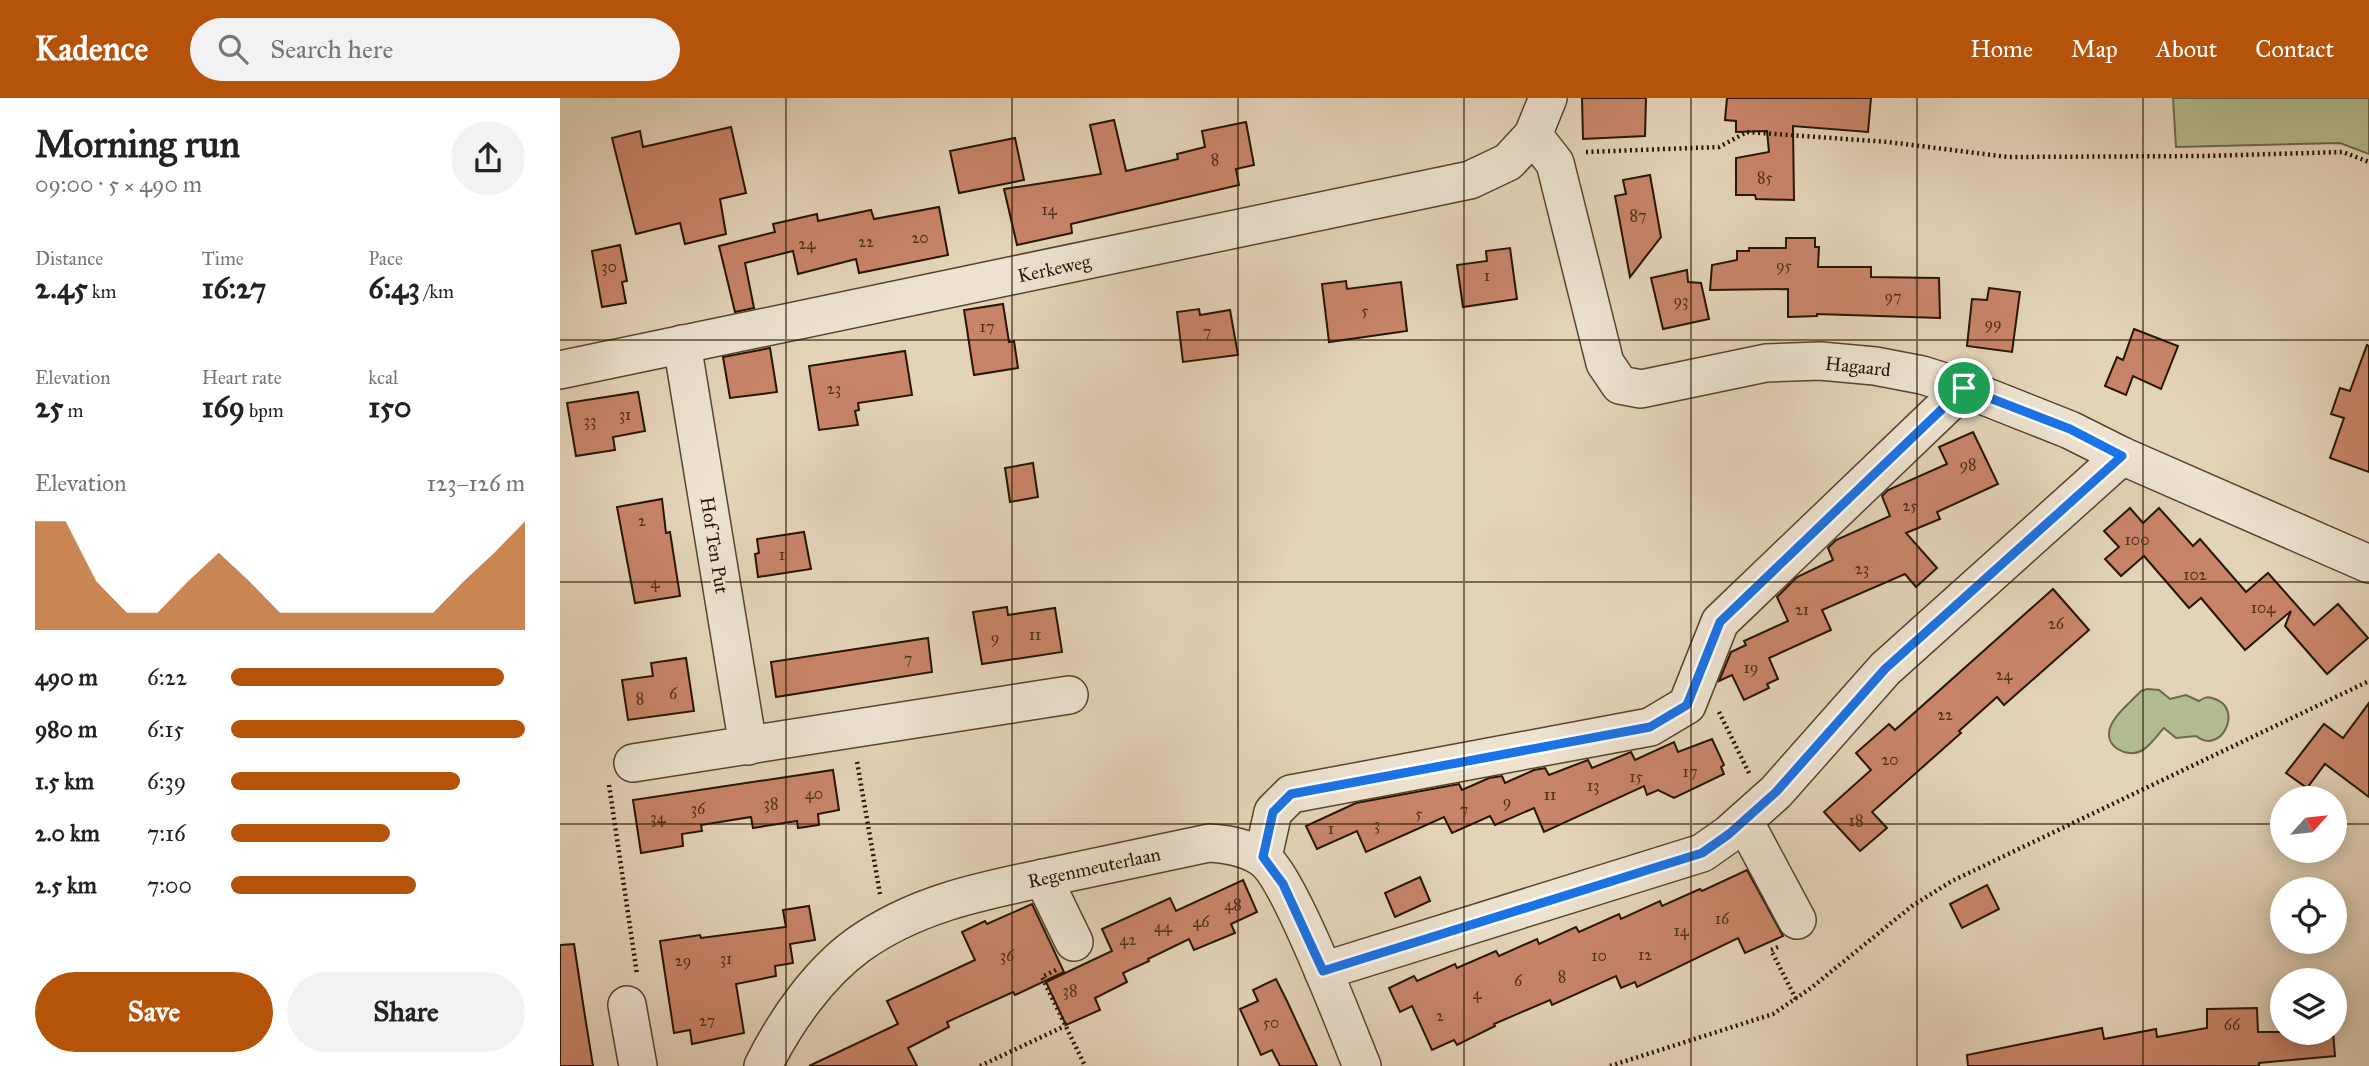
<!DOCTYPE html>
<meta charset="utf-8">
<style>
body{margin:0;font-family:"IM FELL Great Primer",serif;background:#f2f2f2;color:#222;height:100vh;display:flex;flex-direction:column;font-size:26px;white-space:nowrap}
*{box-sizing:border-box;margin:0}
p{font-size:23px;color:#767676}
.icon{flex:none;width:38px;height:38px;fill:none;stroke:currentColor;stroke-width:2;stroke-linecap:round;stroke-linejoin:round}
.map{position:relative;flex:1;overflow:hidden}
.sheet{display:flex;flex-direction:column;background:#fff;width:560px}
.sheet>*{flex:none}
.needle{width:46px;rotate:63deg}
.tools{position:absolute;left:1710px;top:688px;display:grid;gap:14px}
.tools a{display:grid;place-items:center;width:77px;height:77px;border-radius:50%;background:#fff;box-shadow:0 4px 18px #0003;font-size:35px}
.pin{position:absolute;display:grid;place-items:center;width:60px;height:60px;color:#fff;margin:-30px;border:4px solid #fff;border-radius:50%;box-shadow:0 2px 7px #0007}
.round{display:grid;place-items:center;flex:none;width:74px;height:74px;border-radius:37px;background:#f2f2f2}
.head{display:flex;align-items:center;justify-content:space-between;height:119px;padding:0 35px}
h1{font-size:38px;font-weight:700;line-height:52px}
.stats{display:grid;grid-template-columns:repeat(3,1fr);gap:10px;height:119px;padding:7px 35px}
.stats div{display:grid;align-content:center}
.stats b{font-size:30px;font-weight:700}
.stats small{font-size:19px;font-weight:400}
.stats p{font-size:19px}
.chart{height:196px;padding:14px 35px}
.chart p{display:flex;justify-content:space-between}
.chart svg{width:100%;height:126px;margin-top:7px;fill:#b45309;opacity:.7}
.action{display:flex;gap:14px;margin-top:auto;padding:14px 35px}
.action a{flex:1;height:80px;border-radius:42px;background:#b45309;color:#fff;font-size:28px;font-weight:700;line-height:80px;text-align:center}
.action a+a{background:#f2f2f2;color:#222}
ul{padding:0 35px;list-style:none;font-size:23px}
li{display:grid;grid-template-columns:112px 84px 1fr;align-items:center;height:52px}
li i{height:18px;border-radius:9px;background:#b45309}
header{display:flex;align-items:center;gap:42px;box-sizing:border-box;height:98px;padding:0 35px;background:#b45309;color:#fff}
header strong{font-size:33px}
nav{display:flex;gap:38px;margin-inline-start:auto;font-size:24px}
.search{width:490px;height:63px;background:#f2f2f2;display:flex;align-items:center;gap:18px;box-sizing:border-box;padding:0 24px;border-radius:38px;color:#767676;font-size:26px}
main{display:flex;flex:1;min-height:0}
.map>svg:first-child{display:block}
.green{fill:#b3bc8f;stroke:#6d6848;stroke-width:2}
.building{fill:#c88469;stroke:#271500;stroke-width:2}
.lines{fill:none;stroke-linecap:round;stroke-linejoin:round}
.minor-casing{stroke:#56442e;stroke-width:40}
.path{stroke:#271500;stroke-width:4.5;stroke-dasharray:2 3.5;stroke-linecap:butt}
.minor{stroke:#ede2d0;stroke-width:37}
.route-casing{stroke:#fff;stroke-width:14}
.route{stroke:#1a73e8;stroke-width:9}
.grid{fill:none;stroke:#271500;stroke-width:2;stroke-opacity:0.55}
.labels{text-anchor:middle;stroke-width:5;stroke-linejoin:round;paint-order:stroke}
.number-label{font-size:16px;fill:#4f311a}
.street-label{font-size:19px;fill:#271500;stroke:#ede2d0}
</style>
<header>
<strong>Kadence</strong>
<div class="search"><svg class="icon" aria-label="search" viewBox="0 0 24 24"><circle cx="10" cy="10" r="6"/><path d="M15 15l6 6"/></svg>Search here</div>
<nav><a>Home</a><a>Map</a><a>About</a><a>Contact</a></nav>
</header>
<main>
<section class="sheet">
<div class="head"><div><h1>Morning run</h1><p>09:00 · 5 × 490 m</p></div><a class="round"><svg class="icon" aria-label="share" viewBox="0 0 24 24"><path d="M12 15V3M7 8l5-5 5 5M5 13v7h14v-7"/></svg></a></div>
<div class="stats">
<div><p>Distance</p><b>2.45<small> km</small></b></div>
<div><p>Time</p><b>16:27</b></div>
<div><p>Pace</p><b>6:43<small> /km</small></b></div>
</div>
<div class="stats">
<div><p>Elevation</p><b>25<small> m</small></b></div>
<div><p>Heart rate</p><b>169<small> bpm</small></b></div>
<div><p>kcal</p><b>150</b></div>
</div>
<div class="chart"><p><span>Elevation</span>123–126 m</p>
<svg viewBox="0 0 160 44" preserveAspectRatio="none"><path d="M0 44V6L10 6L20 27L30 38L40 38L50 27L60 17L70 27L80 38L90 38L100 38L110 38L120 38L130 38L140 27L150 17L160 6V44z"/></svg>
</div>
<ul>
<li><b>490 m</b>6:22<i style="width:93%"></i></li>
<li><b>980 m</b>6:15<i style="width:100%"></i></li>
<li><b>1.5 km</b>6:39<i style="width:78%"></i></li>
<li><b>2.0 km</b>7:16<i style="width:54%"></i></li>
<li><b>2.5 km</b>7:00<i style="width:63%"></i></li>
</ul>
<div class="action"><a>Save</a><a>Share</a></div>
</section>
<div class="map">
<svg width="1809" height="968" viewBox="0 0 1809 968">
<rect width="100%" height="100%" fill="#e3d3b7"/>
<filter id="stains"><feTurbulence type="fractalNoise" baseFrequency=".00286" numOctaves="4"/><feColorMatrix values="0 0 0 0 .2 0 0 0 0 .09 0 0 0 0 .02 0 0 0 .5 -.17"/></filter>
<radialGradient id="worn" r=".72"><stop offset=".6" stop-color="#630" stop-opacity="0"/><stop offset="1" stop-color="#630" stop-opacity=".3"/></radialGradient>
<g class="green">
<path d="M 1613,0 L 1809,0 L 1809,56 L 1780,45 L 1616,49 Z"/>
<path d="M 1587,591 L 1599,592 L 1610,601 L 1626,597 L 1639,603 C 1645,599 1648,598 1655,601 C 1684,611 1661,658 1636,638 L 1616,640 L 1604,630 C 1597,637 1590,649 1581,653 C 1567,660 1544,649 1550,630 C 1554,617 1572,603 1581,593 Z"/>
</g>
<g class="building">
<path d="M 1022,0 L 1086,0 L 1085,38 L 1023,41 Z"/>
<path d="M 1167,0 L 1311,0 L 1308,34 L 1233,28 L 1234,102 L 1196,101 L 1195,97 L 1176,97 L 1176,60 L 1209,54 L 1207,33 L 1176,34 L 1176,23 L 1165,22 Z"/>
<path d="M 554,22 L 566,73 L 618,61 L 617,56 L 645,49 L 642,33 L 686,24 L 694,67 L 676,71 L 679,87 L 511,126 L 512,135 L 457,147 L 444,91 L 541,76 L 530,27 Z"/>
<path d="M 171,29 L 186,95 L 160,101 L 166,136 L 125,146 L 120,125 L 76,136 L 52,40 L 80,33 L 83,49 Z"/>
<path d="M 455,40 L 464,82 L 399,95 L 390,53 Z"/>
<path d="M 1090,77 L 1101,139 L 1070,179 L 1055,98 L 1066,96 L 1063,82 Z"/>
<path d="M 379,109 L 388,157 L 299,175 L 296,161 L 238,176 L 233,153 L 185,165 L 194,210 L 175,214 L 159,148 L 215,134 L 213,126 L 257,116 L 258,123 L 311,112 L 314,121 Z"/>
<path d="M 1226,140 L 1255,140 L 1255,149 L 1259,149 L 1258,169 L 1311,169 L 1311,179 L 1379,180 L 1380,220 L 1257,216 L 1257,218 L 1228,219 L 1228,191 L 1150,192 L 1152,167 L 1177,162 L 1177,153 L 1189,153 L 1189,150 L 1226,150 Z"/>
<path d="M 60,147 L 67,183 L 62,184 L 66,205 L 42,209 L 32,153 Z"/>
<path d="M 950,150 L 957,201 L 903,209 L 897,167 L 927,163 L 926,153 Z"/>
<path d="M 1127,172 L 1128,184 L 1141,185 L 1149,221 L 1103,231 L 1091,180 Z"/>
<path d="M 786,183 L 787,191 L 841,184 L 847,233 L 769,244 L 762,186 Z"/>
<path d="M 1429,190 L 1460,194 L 1452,254 L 1407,248 L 1412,201 L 1427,202 Z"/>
<path d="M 443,206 L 449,244 L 454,243 L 458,270 L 414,277 L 404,212 Z"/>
<path d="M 639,211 L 640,217 L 670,212 L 678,257 L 623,264 L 617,214 Z"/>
<path d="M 1574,231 L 1618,248 L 1601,291 L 1573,278 L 1566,297 L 1545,288 L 1557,259 L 1563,262 Z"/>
<path d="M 1807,247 L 1809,248 L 1809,374 L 1770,360 L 1784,320 L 1771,316 L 1780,290 L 1790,293 Z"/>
<path d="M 210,250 L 217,294 L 170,300 L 163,259 Z"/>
<path d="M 345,253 L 352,297 L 298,305 L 299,312 L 295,313 L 298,327 L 259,332 L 249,268 Z"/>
<path d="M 78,294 L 85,333 L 53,339 L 55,352 L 16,358 L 7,305 Z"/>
<path d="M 1413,334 L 1438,386 L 1377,414 L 1380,421 L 1346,435 L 1377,470 L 1356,489 L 1345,476 L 1262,512 L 1271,532 L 1209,560 L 1218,581 L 1207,586 L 1209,590 L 1184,602 L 1172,577 L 1159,583 L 1171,554 L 1186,547 L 1184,543 L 1228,523 L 1217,499 L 1237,479 L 1273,462 L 1268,450 L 1276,442 L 1330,418 L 1322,398 L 1328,392 L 1387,366 L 1379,349 Z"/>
<path d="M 473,365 L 478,399 L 450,404 L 445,370 Z"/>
<path d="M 102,401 L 106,435 L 110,434 L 120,498 L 75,505 L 57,409 Z"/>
<path d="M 1570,410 L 1583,425 L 1599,410 L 1633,448 L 1640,441 L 1686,494 L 1708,475 L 1754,527 L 1778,506 L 1808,540 L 1767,576 L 1725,528 L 1731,513 L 1685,552 L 1641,500 L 1629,510 L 1584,458 L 1561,478 L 1545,461 L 1559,449 L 1544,433 Z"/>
<path d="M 244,434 L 251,471 L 198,479 L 195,456 L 199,455 L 197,441 Z"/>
<path d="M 1493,491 L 1529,532 L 1444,607 L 1437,599 L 1399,633 L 1401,635 L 1312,714 L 1327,730 L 1300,753 L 1264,714 L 1311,672 L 1296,655 L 1329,626 L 1335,632 Z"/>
<path d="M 447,509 L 448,517 L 495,510 L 502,554 L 422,566 L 413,514 Z"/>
<path d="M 368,540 L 372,574 L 216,599 L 211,564 Z"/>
<path d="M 126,560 L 134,613 L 68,622 L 62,582 L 93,578 L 91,565 Z"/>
<path d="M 1809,605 L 1809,699 L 1765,666 L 1747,690 L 1726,675 L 1764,626 L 1783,640 Z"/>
<path d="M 1152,641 L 1164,667 L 1161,669 L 1164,676 L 1114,700 L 1098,692 L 1087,697 L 1084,688 L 984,734 L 974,710 L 935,727 L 930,718 L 892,735 L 884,719 L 806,754 L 797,733 L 757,751 L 746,728 L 796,705 L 899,686 L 902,692 L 929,680 L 942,678 L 945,685 L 974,672 L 985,670 L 989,677 L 1028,662 L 1032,670 L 1071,654 L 1075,662 L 1114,644 L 1118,654 Z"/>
<path d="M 273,672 L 279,712 L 258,716 L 259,727 L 238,730 L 237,723 L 193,730 L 191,719 L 141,727 L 142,733 L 122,736 L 123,748 L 81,755 L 73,702 Z"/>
<path d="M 1187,772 L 1223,838 L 1185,855 L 1178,840 L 1077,889 L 1075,884 L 1061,890 L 1056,878 L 992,907 L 990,902 L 934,926 L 935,928 L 897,947 L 894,942 L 872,952 L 852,908 L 840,914 L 829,890 L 854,878 L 857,883 L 895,866 L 897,870 L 936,853 L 939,858 L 977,841 L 979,846 L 1016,829 L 1019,834 L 1059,816 L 1061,821 L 1100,803 L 1102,808 L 1140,791 L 1142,793 Z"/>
<path d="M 860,779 L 870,803 L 835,819 L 825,795 Z"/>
<path d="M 683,782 L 697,814 L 671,826 L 675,835 L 634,852 L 629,841 L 588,861 L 589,863 L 563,875 L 567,884 L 535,900 L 540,912 L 506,927 L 486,884 L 552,853 L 542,831 L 610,800 L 616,813 Z"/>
<path d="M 1427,787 L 1439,811 L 1402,830 L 1390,806 Z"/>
<path d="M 472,806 L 504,874 L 455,897 L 453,894 L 387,924 L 389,929 L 348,950 L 357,968 L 249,968 L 338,926 L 327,903 L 415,862 L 402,834 L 425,823 L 427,826 Z"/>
<path d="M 249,808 L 255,842 L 230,846 L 233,865 L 215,868 L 216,878 L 176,886 L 184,935 L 132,946 L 130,932 L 114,935 L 100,843 L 140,837 L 141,840 L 226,829 L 223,812 Z"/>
<path d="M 14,846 L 24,912 L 33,968 L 0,968 L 0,847 Z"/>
<path d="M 716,881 L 727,903 L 757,968 L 720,968 L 712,952 L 701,957 L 680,911 L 698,903 L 693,892 Z"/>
<path d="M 1697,910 L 1698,934 L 1773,934 L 1775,958 L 1699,965 L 1699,968 L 1408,968 L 1407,957 L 1542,930 L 1544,941 L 1596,931 L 1597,939 L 1647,930 L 1647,911 Z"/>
</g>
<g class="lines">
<defs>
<g id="minor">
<path d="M 973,37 L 995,65 L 1045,265 L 1060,287 L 1081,291 L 1206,265 L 1260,263 L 1315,268 L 1362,277 L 1404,290 L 1510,332 L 1562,358 L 1809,466"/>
<path d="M 122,246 L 188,648"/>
<path d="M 0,272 L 910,82 L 948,64 L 973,37 L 988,0"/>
<path d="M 73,665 L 509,597"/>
<path d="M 1184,723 L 1237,822"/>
<path d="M 703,759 L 713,714 L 731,696 L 1090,629 L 1127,607 L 1160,524 L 1404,290"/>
<path d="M 483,780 L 514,844"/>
<path d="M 763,873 L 1142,755 L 1169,736 L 1216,694 L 1325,571 L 1562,358"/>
<path d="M 67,907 L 78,968"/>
<path d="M 203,968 C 225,924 258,876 298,847 C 358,804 427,792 498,777 C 548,766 599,756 649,745 C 668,746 685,749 701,759 C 729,776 786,930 802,968"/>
</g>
</defs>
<use href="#minor" class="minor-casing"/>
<g class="path">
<path d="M 1026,54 L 1159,49 L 1187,34 L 1328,44 L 1448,59 L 1644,58 L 1783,54 L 1809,64"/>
<path d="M 1159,614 L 1189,675"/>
<path d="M 297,664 L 320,796"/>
<path d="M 49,687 L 77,876"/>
<path d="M 1218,849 L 1211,852 L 1236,901"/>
<path d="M 496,872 L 482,879 L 525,968"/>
<path d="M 420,968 L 505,928"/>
<path d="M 1050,968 L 1213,916 L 1251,890 L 1352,808 L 1392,783 L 1809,583"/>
</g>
<use href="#minor" class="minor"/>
</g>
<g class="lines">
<defs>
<path id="route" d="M 1404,290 L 1510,331 L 1562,358 L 1325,571 L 1216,694 L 1169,736 L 1142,755 L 763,873 L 723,786 L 703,759 L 713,714 L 731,696 L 1090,629 L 1127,607 L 1160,524 Z"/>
</defs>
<use href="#route" class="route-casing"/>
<use href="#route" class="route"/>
</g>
<path class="grid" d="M 226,0 L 226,968M 452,0 L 452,968M 678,0 L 678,968M 904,0 L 904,968M 1131,0 L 1131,968M 1357,0 L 1357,968M 1583,0 L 1583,968M 0,242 L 1809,242M 0,484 L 1809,484M 0,726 L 1722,726M 1774,726 L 1809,726"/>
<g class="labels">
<g class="number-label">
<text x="655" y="67">8</text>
<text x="1205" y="85">85</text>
<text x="489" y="117">14</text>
<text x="1078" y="123">87</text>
<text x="360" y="145">20</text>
<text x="306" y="149">22</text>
<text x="247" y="151">24</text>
<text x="1224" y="173">95</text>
<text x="49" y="174">30</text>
<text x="927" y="183">1</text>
<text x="1333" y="204">97</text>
<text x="1121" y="208">93</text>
<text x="805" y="218">5</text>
<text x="1433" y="231">99</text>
<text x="427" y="234">17</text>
<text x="647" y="239">7</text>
<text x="274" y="296">23</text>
<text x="65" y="322">31</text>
<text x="30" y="328">33</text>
<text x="1408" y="372">98</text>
<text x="1350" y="413">25</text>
<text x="82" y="428">2</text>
<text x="1577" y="447">100</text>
<text x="222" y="462">1</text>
<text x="1302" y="476">23</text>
<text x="1635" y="482">102</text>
<text x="95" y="490">4</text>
<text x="1703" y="515">104</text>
<text x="1242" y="517">21</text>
<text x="1496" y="531">26</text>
<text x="475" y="542">11</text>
<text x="435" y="545">9</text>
<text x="348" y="566">7</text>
<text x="1191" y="575">19</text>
<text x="1444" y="582">24</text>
<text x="113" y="601">6</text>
<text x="80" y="606">8</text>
<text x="1385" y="622">22</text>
<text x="1330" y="667">20</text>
<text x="1130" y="679">17</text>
<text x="1076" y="684">15</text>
<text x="1033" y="693">13</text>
<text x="254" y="701">40</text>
<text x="990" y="702">11</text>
<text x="947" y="709">9</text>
<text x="211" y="711">38</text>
<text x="138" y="716">36</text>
<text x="904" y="717">7</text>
<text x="859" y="721">5</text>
<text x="98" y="725">34</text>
<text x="1296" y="728">18</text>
<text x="817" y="732">3</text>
<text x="771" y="736">1</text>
<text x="673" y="812">48</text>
<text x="1162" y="826">16</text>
<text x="641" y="829">46</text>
<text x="603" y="834">44</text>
<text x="1121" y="838">14</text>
<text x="568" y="847">42</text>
<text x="1085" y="862">12</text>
<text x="447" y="863">36</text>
<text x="1039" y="863">10</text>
<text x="166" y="866">31</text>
<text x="123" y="868">29</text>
<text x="1002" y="884">8</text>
<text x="958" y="888">6</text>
<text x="510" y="898">38</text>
<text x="917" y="901">4</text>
<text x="880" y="923">2</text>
<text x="147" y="928">27</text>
<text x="711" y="930">50</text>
<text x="1672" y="932">66</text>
</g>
<g class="street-label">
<text transform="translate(494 170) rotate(-12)" y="7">Kerkeweg</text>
<text transform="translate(1298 268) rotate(6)" y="7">Hagaard</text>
<text transform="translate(155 447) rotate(81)" y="7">Hof Ten Put</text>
<text transform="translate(534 769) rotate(-12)" y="7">Regenmeuterlaan</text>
</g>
</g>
<rect width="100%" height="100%" filter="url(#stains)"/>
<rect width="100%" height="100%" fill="url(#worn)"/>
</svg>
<div class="tools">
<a><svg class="needle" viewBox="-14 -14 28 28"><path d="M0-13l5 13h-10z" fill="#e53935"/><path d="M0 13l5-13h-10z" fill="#767676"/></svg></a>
<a><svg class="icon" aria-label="locate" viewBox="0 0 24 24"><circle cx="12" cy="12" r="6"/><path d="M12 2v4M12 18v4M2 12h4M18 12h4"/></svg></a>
<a><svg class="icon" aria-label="layers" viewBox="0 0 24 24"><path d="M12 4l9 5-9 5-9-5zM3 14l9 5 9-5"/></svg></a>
</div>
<div class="pin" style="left:1404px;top:290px;background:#1e9e55"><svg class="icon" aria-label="arrive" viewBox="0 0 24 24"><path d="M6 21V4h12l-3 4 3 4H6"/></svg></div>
</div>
</main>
